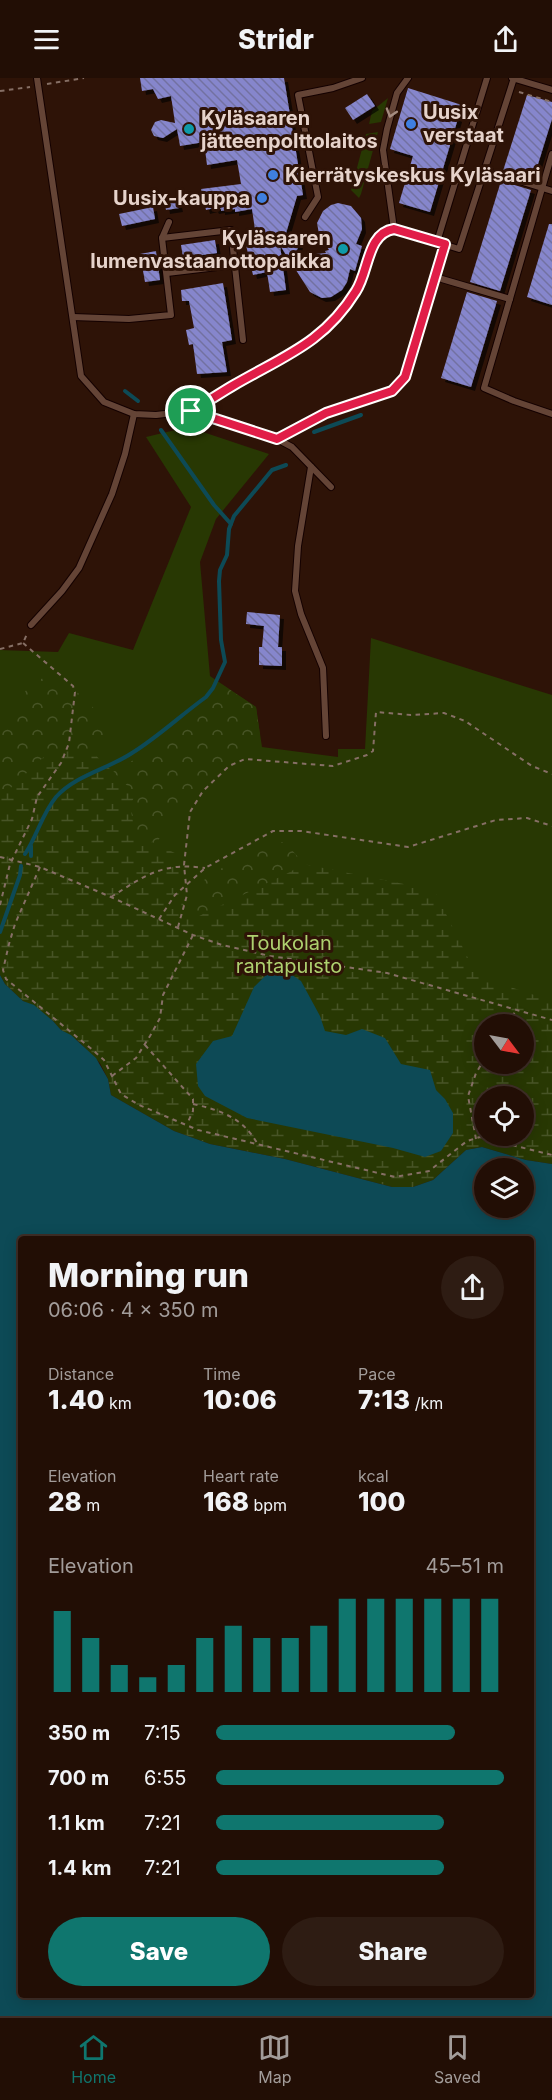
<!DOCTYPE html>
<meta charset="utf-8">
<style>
body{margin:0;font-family:Inter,sans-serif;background:#2e1c13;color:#f1f3f6;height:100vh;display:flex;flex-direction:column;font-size:22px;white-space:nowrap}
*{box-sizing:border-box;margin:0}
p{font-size:20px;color:#a29c9a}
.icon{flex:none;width:33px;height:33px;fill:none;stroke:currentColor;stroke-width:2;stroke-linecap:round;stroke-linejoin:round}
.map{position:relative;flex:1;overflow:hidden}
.side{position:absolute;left:18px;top:1158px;width:516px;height:762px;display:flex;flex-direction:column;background:#220e05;border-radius:6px;box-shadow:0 3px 15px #0003,0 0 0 2px #3f2e27}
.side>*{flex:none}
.needle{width:39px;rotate:122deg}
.tools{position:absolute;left:474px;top:936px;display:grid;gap:12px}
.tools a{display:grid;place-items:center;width:60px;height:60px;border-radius:50%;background:#220e05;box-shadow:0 3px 15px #0003,0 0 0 2px #3f2e27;font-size:30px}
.pin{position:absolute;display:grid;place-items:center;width:51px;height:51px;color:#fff;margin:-26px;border:3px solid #fff;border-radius:50%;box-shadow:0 2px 6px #0007}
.round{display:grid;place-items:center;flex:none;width:63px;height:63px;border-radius:32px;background:#2e1c13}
.summary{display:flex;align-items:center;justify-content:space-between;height:102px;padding:0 30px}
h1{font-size:33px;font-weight:800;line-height:45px}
.metrics{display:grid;grid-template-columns:repeat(3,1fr);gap:9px;height:102px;padding:6px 30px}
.metrics div{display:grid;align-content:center}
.metrics b{font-size:26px;font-weight:800}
.metrics small{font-size:16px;font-weight:400}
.metrics p{font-size:16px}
.chart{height:168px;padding:12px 30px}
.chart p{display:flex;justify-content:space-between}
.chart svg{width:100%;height:108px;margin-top:6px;stroke:#0f766e;stroke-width:6}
.action{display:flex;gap:12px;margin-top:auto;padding:12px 30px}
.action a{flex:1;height:69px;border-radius:36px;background:#0f766e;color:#fff;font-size:24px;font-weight:800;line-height:69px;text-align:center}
.action a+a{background:#2e1c13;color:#f1f3f6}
ul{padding:0 30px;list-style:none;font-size:20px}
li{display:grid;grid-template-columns:96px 72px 1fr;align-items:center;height:45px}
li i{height:15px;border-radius:8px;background:#0f766e}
header{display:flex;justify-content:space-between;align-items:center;height:78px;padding:0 30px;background:#220e05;font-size:27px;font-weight:800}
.tab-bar{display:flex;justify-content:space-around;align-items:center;height:84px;border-top:2px solid #3f2e27;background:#220e05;font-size:16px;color:#a29c9a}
.tab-bar a{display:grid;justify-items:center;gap:3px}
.tab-bar .on{color:#0f766e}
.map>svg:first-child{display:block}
.green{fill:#283803;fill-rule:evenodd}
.forest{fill:url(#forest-crowns)}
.wetland{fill:url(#wetland-marsh);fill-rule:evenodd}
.water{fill:#0d4a56;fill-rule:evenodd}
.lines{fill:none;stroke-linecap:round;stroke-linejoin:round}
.stream{stroke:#0d4a56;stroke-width:4}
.building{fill:url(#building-back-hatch);filter:url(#shadow)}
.lane-casing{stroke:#140100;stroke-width:8}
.path{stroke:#866f65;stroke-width:2;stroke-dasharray:4.5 4.5;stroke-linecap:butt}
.lane{stroke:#644436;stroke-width:6}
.oneway{stroke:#a58c80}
.route-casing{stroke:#fff;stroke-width:12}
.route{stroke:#e11d48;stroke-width:8}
.shop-dot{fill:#3f7fe0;stroke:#2e1307;stroke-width:2}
.culture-dot{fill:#0f9aa8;stroke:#2e1307;stroke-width:2}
.labels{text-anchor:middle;stroke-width:6;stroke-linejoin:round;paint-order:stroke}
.poi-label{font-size:20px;font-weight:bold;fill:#e6d3cb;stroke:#2e1307;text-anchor:start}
.park-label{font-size:20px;fill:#aed16f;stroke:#2e1307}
</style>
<header><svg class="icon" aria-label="menu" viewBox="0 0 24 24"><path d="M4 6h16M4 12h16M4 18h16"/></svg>Stridr<svg class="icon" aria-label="share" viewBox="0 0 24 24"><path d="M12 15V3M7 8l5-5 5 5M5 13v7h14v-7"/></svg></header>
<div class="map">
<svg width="552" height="1938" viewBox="0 0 552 1938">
<defs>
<pattern id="forest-crowns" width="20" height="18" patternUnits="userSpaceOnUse" patternTransform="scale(1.5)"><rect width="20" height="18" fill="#283803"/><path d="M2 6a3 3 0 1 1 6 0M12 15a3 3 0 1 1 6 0" fill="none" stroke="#475426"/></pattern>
<pattern id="wetland-marsh" width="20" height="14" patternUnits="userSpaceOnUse" patternTransform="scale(1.5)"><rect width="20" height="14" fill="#283803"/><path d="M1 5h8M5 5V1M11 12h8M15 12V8" fill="none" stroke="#475426"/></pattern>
<pattern id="building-back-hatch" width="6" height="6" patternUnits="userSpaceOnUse" patternTransform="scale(1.5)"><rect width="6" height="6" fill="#8686cc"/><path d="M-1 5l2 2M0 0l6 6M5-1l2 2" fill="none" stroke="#7271a1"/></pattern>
<filter id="shadow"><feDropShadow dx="4" dy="4" stdDeviation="0" flood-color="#0009"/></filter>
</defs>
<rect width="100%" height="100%" fill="#2e1307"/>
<g class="green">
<path d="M 388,20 L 381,44 L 369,46 L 372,33 Z"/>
<path d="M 378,54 L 361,116 L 359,120 L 351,112 L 366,56 Z"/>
<path d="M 188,349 L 269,376 L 216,441 L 200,484 L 210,598 L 256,629 L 262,669 L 338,679 L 338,671 L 365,671 L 371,560 L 552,617 L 552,1086 L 0,897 L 0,572 L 58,574 L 69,555 L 133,572 L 191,429 L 146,359 ZM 484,946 L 524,946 L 524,986 L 484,986 ZM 484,1018 L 524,1018 L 524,1058 L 484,1058 Z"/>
</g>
<g class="forest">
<path d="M 43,600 C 78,605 95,631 114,657 L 91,671 L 0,772 L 0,646 L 10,638 L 28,609 Z"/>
<path d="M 221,606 L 256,629 L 260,657 L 219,687 L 170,743 L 156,766 L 135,756 L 88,705 L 113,694 L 149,673 L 190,643 L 210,626 Z"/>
<path d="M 285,764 L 304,786 L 414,808 L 195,840 L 197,818 L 204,802 L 225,788 L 269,766 Z"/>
</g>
<path class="wetland" d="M 90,672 L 136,716 L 130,727 L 135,756 L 179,777 L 180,822 L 195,840 L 290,794 L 303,786 L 434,812 L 477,898 L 552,923 L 552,1086 L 526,1082 L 482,1069 L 466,1072 L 433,1102 L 413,1109 L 392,1109 L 285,1081 L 210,1066 L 174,1053 L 111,1017 L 108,1001 L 100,985 L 77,962 L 61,952 L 53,943 L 34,928 L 23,923 L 5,906 L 0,897 L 0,720 L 50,673 ZM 484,946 L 524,946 L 524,986 L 484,986 ZM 484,1018 L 524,1018 L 524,1058 L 484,1058 Z"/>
<g class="water">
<path d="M 289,895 L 301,903 L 320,938 L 325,953 L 346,957 L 362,951 L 385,960 L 401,986 L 430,992 L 436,1012 L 445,1021 L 453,1035 L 453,1055 L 441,1073 L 425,1079 L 393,1070 L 247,1040 L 205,1018 L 198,1008 L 196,986 L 213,963 L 232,958 L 254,909 L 267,896 Z"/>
<path d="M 0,897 L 5,906 L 23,923 L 34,927 L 53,943 L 61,952 L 71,957 L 96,980 L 108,1001 L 111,1017 L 174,1053 L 210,1066 L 285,1081 L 392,1109 L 413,1109 L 433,1102 L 466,1072 L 482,1069 L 526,1082 L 552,1086 L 552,1938 L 0,1938 ZM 484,1090 L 524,1090 L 524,1130 L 484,1130 ZM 21,1161 L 531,1161 L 531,1917 L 21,1917 Z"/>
</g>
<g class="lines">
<g class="stream">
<path d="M 125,313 L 138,323"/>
<path d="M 161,352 L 214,427 L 231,446"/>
<path d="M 314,354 L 361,337"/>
<path d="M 25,776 C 37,758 42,736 56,719 C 76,697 108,691 132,675 C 158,659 181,637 206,619 L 213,610 L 225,584 L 221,562 L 219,503 L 220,492 L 227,477 L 229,451 L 234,438 L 272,392 L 286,387"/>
<path d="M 31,778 L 31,768"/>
<path d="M 0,854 L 20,797 L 21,788"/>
</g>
</g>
<g class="building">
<path d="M 140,0 L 284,0 L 303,117 L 297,118 L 284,162 L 299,166 L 292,187 L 280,167 L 286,212 L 270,214 L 267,194 L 253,197 L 246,167 L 257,166 L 252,131 L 235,134 L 235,131 L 221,133 L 221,131 L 215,132 L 214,130 L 206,132 L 201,111 L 241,106 L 237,82 L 207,87 L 204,64 L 180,68 L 177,51 L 163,60 L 154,58 L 151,52 L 155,44 L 161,42 L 175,45 L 171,18 L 158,21 L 153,11 L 142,13 Z"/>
<path d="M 408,10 L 462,27 L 430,134 L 399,125 L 413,78 L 390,71 Z"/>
<path d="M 367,16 L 375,28 L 353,42 L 345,30 Z"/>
<path d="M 527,17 L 552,24 L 552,41 L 533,102 L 503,93 Z"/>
<path d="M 501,103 L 531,112 L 500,213 L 470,204 Z"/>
<path d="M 176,117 L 179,130 L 166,132 L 164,120 Z"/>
<path d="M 338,125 L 351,128 L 361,140 L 362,151 L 356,166 L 362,168 L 355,193 L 350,191 L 347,204 L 342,212 L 331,219 L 322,220 L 310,214 L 294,189 L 316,176 L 326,175 L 325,173 L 329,172 L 319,156 L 317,145 L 323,133 L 331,127 Z"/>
<path d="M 153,129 L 155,141 L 122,148 L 119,136 Z"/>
<path d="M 549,146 L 552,146 L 552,227 L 527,219 Z"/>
<path d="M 215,162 L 217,175 L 183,180 L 181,167 Z"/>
<path d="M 156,173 L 160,202 L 145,204 L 140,176 Z"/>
<path d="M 223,205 L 232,262 L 222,264 L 227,294 L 197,296 L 193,266 L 189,267 L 186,252 L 194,250 L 189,223 L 182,223 L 181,212 Z"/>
<path d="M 467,214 L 497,223 L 471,309 L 441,300 Z"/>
<path d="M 247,534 L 280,537 L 278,569 L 282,569 L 282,588 L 259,587 L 259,569 L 262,569 L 264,548 L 246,546 Z"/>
</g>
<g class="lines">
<defs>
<g id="lane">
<path d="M 37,0 L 81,298 L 104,324 L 134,336 L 156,337 L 191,333 L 234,307 L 298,273 L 332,246 L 349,225 L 360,206 L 376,160 L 384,152 L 394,151"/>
<path d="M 408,0 L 397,15 L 387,51 L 383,72 L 394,151 L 459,171 L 514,0"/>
<path d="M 512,0 L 552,12"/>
<path d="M 552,76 L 484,310 L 514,323 L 552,336"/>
<path d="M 484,92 L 552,113"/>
<path d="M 305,139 L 318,119 L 298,17 L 333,10 L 362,0"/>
<path d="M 162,160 L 231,152 L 243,262"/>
<path d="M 437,164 L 487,0"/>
<path d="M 167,195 L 234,187"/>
<path d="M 435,199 L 510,221"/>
<path d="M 73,239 L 129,241 L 171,237 L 162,160 L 169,144"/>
<path d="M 191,333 L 277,361 L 292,369 L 331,409"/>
<path d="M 277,361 L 326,335 L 392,313 L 405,299 L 445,167"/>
<path d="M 311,389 L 298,468 L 295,513 L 301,536 L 323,590 L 326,658"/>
<path d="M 31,547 L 62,513 L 79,490 L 112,416 L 125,376 L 134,336"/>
</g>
</defs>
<use href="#lane" class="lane-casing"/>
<g class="path">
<path d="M 47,6 L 84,0"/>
<path d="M 0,13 L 30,9"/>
<path d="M 519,14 L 552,24"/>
<path d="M 0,571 L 23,565 L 27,556"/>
<path d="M 0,779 L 40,789 L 111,819 L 193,857 L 222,867 L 270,878 L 387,895 L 552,942"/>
<path d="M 40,789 L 15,846 L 9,866 L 3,892 L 6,901 L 94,973 L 104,982 L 121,1016 L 139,1027 L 198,1052 L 395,1099 L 429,1093 L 467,1063 L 480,1059 L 552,1077"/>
<path d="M 111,819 C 146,797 163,784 205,790"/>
<path d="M 0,827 L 10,786 L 32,741 L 37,719 L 61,685 L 69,665 L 75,614 L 73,608 L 23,565"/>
<path d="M 159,841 L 175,817 L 205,790 L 273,753 L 301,753 L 408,769 L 496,742 L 527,740 L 552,748"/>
<path d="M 178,849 L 187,817 L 184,787 L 190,734 L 203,713 L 229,688 L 245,681 L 333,688 L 367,677 L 373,673 L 376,634 L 411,637 L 444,635 L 465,643 L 532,688 L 552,696"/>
<path d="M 507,946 L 517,931"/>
<path d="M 145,967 L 193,1021 L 193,1033 L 187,1046"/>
<path d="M 112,998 L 136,980 L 150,958 L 160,940 L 163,917 L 193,857"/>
<path d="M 193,1026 C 220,1032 243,1040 257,1065"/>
<path d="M 476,1061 L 468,1018 L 476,995 L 484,982"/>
</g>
<use href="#lane" class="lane"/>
</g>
<defs><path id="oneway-chevron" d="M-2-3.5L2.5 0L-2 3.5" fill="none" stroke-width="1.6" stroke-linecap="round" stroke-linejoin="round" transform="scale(1.5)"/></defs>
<use class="oneway" href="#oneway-chevron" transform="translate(391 35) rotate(107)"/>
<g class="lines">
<defs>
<path id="route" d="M 394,151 L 445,166 L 405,299 L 392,313 L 326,335 L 277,361 L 191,333 C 206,325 220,315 234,307 C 284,278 324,265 356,213 C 369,193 367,155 394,151 Z"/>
</defs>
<use href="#route" class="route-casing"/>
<use href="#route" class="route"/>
</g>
<g class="shop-dot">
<circle cx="411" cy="46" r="6"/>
<circle cx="273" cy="97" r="6"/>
<circle cx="262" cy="120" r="6"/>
</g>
<g class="culture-dot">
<circle cx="189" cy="51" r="6"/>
<circle cx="343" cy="171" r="6"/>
</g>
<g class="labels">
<g class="poi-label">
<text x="423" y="41">Uusix<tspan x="423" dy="23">verstaat</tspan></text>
<text x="201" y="47">Kyläsaaren<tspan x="201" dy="23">jätteenpolttolaitos</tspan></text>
<text x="285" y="104">Kierrätyskeskus Kyläsaari</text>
<text x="250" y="127" text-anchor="end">Uusix-kauppa</text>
<text x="331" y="167" text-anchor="end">Kyläsaaren<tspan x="331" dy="23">lumenvastaanottopaikka</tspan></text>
</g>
<g class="park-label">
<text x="289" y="872">Toukolan<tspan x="289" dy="23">rantapuisto</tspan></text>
</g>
</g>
</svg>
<div class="tools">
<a><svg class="needle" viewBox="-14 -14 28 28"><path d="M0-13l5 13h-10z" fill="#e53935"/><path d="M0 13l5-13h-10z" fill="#a29c9a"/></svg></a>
<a><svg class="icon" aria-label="locate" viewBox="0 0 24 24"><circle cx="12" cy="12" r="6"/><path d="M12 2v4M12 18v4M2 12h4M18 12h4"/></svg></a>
<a><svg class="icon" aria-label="layers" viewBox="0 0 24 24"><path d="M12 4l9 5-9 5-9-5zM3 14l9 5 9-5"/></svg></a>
</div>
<div class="pin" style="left:191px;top:333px;background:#1e9e55"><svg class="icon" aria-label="arrive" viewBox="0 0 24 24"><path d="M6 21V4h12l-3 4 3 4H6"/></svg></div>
<section class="side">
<div class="summary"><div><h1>Morning run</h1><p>06:06 · 4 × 350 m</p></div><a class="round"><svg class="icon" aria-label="share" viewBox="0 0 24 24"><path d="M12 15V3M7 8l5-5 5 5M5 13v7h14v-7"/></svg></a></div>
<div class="metrics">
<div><p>Distance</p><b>1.40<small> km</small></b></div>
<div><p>Time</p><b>10:06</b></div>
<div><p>Pace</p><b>7:13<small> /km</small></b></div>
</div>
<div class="metrics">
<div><p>Elevation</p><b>28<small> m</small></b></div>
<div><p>Heart rate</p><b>168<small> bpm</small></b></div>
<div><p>kcal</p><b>100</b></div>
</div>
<div class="chart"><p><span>Elevation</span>45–51 m</p>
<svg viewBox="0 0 160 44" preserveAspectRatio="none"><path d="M5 44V11M15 44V22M25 44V33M35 44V38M45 44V33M55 44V22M65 44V17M75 44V22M85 44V22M95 44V17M105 44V6M115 44V6M125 44V6M135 44V6M145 44V6M155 44V6"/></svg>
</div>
<ul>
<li><b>350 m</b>7:15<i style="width:83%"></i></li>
<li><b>700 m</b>6:55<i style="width:100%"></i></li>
<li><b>1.1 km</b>7:21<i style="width:79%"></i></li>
<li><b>1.4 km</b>7:21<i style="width:79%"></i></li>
</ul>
<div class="action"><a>Save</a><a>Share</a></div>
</section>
</div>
<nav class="tab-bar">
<a class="on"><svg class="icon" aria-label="home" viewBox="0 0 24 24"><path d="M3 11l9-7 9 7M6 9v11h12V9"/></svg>Home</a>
<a><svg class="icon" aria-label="map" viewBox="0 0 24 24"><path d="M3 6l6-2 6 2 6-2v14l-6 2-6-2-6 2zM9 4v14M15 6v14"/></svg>Map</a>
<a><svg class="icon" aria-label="saved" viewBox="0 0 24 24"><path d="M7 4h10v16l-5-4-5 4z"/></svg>Saved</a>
</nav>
